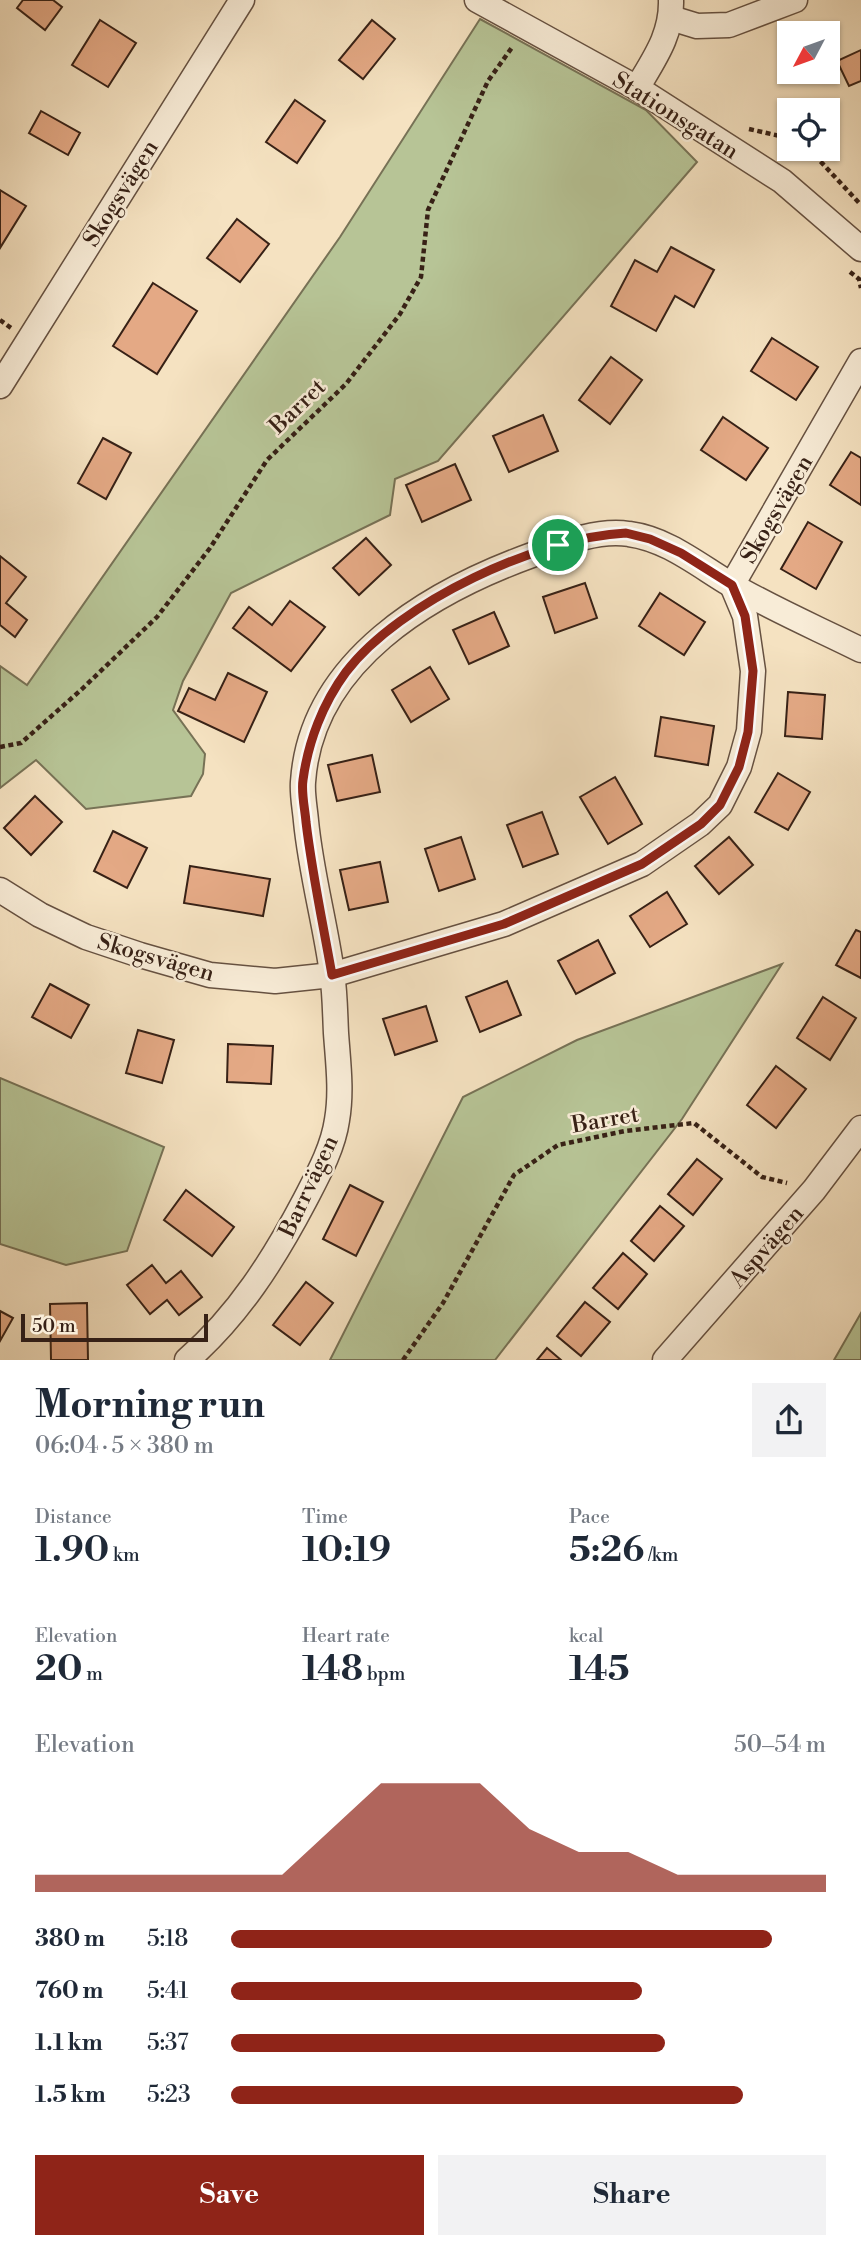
<!DOCTYPE html>
<meta charset="utf-8">
<style>
body{margin:0;font-family:"Libre Bodoni",serif;background:#f2f2f3;color:#1f2937;height:100vh;display:flex;flex-direction:column;font-size:26px;white-space:nowrap}
*{box-sizing:border-box;margin:0}
p{font-size:23px;color:#747a83}
.icon{flex:none;width:38px;height:38px;fill:none;stroke:currentColor;stroke-width:2;stroke-linecap:round;stroke-linejoin:round}
.map{position:relative;height:1360px;overflow:hidden}
.sheet{display:flex;flex-direction:column;background:#fff;flex:1}
.sheet>*{flex:none}
.needle{width:46px;rotate:229deg}
.fabs{position:absolute;left:777px;top:21px;display:grid;gap:14px}
.fabs a{display:grid;place-items:center;width:63px;height:63px;border-radius:0px;background:#fff;box-shadow:0 2px 5px #0004;font-size:35px}
.scale{position:absolute;left:21px;bottom:18px;width:187px;box-sizing:border-box;padding-left:7px;border:4px solid #372116;border-top:0;font-size:19px;line-height:24px;white-space:nowrap;color:#372116;-webkit-text-stroke:5px #f8ecd7;paint-order:stroke}
.pin{position:absolute;display:grid;place-items:center;width:60px;height:60px;color:#fff;margin:-30px;border:4px solid #fff;border-radius:50%;box-shadow:0 2px 7px #0007}
.round{display:grid;place-items:center;flex:none;width:74px;height:74px;border-radius:0px;background:#f2f2f3}
.summary{display:flex;align-items:center;justify-content:space-between;height:119px;padding:0 35px}
h1{font-size:38px;font-weight:800;line-height:52px}
.stats{display:grid;grid-template-columns:repeat(3,1fr);gap:10px;height:119px;padding:7px 35px}
.stats div{display:grid;align-content:center}
.stats b{font-size:35px;font-weight:800}
.stats small{font-size:19px;font-weight:400}
.stats p{font-size:19px}
.chart{height:196px;padding:14px 35px}
.chart p{display:flex;justify-content:space-between}
.chart svg{width:100%;height:126px;margin-top:7px;fill:#8f2418;opacity:.7}
.primary-button{display:flex;gap:14px;margin-top:auto;padding:14px 35px}
.primary-button a{flex:1;height:80px;border-radius:0px;background:#8f2418;color:#fff;font-size:28px;font-weight:800;line-height:80px;text-align:center}
.primary-button a+a{background:#f2f2f3;color:#1f2937}
ul{padding:0 35px;list-style:none;font-size:23px}
li{display:grid;grid-template-columns:112px 84px 1fr;align-items:center;height:52px}
li i{height:18px;border-radius:9px;background:#8f2418}
.map>svg:first-child{display:block}
.green{fill:#b7c496;stroke:#777256;stroke-width:2}
.building{fill:#e4a985;stroke:#372116;stroke-width:2}
.lines{fill:none;stroke-linecap:round;stroke-linejoin:round}
.minor-casing{stroke:#665141;stroke-width:27}
.path{stroke:#372116;stroke-width:4.5;stroke-dasharray:5 3.5;stroke-linecap:butt}
.minor{stroke:#f8ecd7;stroke-width:24}
.route-casing{stroke:#fff;stroke-width:14}
.route{stroke:#8f2418;stroke-width:9}
.labels{text-anchor:middle;stroke-width:5;stroke-linejoin:round;paint-order:stroke}
.street-label{font-size:23px;fill:#372116;stroke:#f8ecd7}
</style>
<div class="map">
<svg width="861" height="1360" viewBox="0 0 861 1360">
<rect width="100%" height="100%" fill="#f5e2c1"/>
<filter id="stains"><feTurbulence type="fractalNoise" baseFrequency=".00286" numOctaves="4"/><feColorMatrix values="0 0 0 0 .2 0 0 0 0 .09 0 0 0 0 .02 0 0 0 .5 -.17"/></filter>
<radialGradient id="worn" r=".72"><stop offset=".6" stop-color="#630" stop-opacity="0"/><stop offset="1" stop-color="#630" stop-opacity=".3"/></radialGradient>
<g class="green">
<path d="M 480,19 L 646,110 L 697,162 L 438,461 L 395,479 L 390,515 L 231,593 L 183,681 L 173,710 L 205,754 L 203,774 L 191,796 L 86,809 L 36,760 L 0,788 L 0,666 L 27,685 L 340,237 Z"/>
<path d="M 782,964 L 682,1119 L 495,1360 L 330,1360 L 463,1097 L 577,1040 Z"/>
<path d="M 0,1078 L 164,1147 L 127,1251 L 66,1265 L 0,1244 Z"/>
<path d="M 861,1313 L 861,1360 L 834,1360 Z"/>
</g>
<g class="building">
<path d="M 23,0 L 53,0 L 62,7 L 45,30 L 17,8 Z"/>
<path d="M 100,20 L 136,43 L 108,87 L 72,65 Z"/>
<path d="M 372,20 L 395,39 L 363,79 L 339,60 Z"/>
<path d="M 861,50 L 861,81 L 849,86 L 837,61 Z"/>
<path d="M 295,100 L 325,121 L 297,163 L 266,142 Z"/>
<path d="M 41,111 L 80,133 L 68,155 L 29,133 Z"/>
<path d="M 0,190 L 26,206 L 0,248 Z"/>
<path d="M 237,219 L 269,244 L 240,282 L 207,258 Z"/>
<path d="M 671,247 L 714,270 L 694,307 L 675,296 L 656,331 L 611,306 L 635,260 L 657,272 Z"/>
<path d="M 153,283 L 197,311 L 157,374 L 113,346 Z"/>
<path d="M 772,338 L 818,367 L 796,400 L 751,371 Z"/>
<path d="M 611,357 L 642,380 L 610,424 L 579,400 Z"/>
<path d="M 543,415 L 558,451 L 509,472 L 493,436 Z"/>
<path d="M 723,417 L 768,448 L 746,480 L 701,450 Z"/>
<path d="M 103,438 L 131,453 L 106,499 L 78,483 Z"/>
<path d="M 851,452 L 861,458 L 861,505 L 830,485 Z"/>
<path d="M 455,464 L 471,500 L 422,522 L 406,485 Z"/>
<path d="M 808,522 L 842,542 L 816,589 L 781,569 Z"/>
<path d="M 366,538 L 391,565 L 359,595 L 333,568 Z"/>
<path d="M 0,556 L 26,577 L 6,603 L 27,620 L 15,637 L 0,625 Z"/>
<path d="M 585,583 L 597,618 L 555,633 L 543,597 Z"/>
<path d="M 660,593 L 705,622 L 684,655 L 639,626 Z"/>
<path d="M 290,601 L 325,627 L 291,671 L 233,628 L 249,607 L 272,625 Z"/>
<path d="M 494,612 L 509,646 L 469,664 L 453,630 Z"/>
<path d="M 430,667 L 449,699 L 411,722 L 392,690 Z"/>
<path d="M 228,673 L 267,692 L 244,742 L 178,711 L 189,688 L 215,700 Z"/>
<path d="M 788,692 L 825,695 L 822,739 L 785,736 Z"/>
<path d="M 661,717 L 714,726 L 708,765 L 655,756 Z"/>
<path d="M 372,755 L 380,792 L 337,801 L 328,765 Z"/>
<path d="M 778,773 L 810,792 L 788,830 L 755,812 Z"/>
<path d="M 615,777 L 642,824 L 608,844 L 580,797 Z"/>
<path d="M 35,796 L 62,822 L 31,855 L 4,828 Z"/>
<path d="M 542,812 L 558,854 L 523,867 L 507,825 Z"/>
<path d="M 113,831 L 147,848 L 127,888 L 94,871 Z"/>
<path d="M 461,837 L 475,879 L 439,891 L 425,849 Z"/>
<path d="M 729,837 L 753,865 L 719,894 L 695,866 Z"/>
<path d="M 380,862 L 388,902 L 349,910 L 340,870 Z"/>
<path d="M 190,866 L 270,879 L 263,916 L 184,903 Z"/>
<path d="M 667,892 L 687,924 L 650,947 L 630,916 Z"/>
<path d="M 856,930 L 861,932 L 861,978 L 836,965 Z"/>
<path d="M 598,940 L 615,973 L 576,994 L 558,961 Z"/>
<path d="M 507,981 L 521,1015 L 480,1032 L 466,997 Z"/>
<path d="M 50,984 L 89,1005 L 71,1038 L 32,1017 Z"/>
<path d="M 823,997 L 856,1018 L 830,1060 L 797,1038 Z"/>
<path d="M 426,1006 L 437,1041 L 395,1055 L 383,1019 Z"/>
<path d="M 138,1030 L 174,1040 L 162,1083 L 126,1073 Z"/>
<path d="M 228,1044 L 273,1046 L 271,1084 L 227,1082 Z"/>
<path d="M 776,1066 L 806,1089 L 776,1128 L 747,1105 Z"/>
<path d="M 697,1159 L 722,1179 L 693,1215 L 668,1194 Z"/>
<path d="M 350,1185 L 383,1202 L 356,1256 L 323,1239 Z"/>
<path d="M 186,1190 L 234,1227 L 212,1256 L 164,1220 Z"/>
<path d="M 660,1206 L 684,1226 L 654,1261 L 631,1241 Z"/>
<path d="M 623,1253 L 647,1274 L 618,1309 L 593,1288 Z"/>
<path d="M 152,1265 L 166,1283 L 181,1271 L 202,1297 L 179,1315 L 167,1300 L 150,1314 L 127,1285 Z"/>
<path d="M 306,1282 L 333,1303 L 300,1345 L 273,1325 Z"/>
<path d="M 585,1302 L 610,1322 L 581,1356 L 557,1336 Z"/>
<path d="M 87,1303 L 88,1360 L 51,1360 L 50,1304 Z"/>
<path d="M 0,1311 L 13,1318 L 0,1341 Z"/>
<path d="M 547,1348 L 561,1360 L 537,1360 Z"/>
</g>
<g class="lines">
<defs>
<g id="minor">
<path d="M 477,0 L 637,88 L 782,181 L 861,249"/>
<path d="M 671,18 L 697,26 L 729,25 L 795,0"/>
<path d="M 637,88 C 654,59 672,35 671,0"/>
<path d="M 0,386 L 242,0"/>
<path d="M 0,890 L 40,915 L 86,937 L 140,955 L 210,975 L 275,981 L 332,975 L 504,924 L 642,864 L 700,824 L 720,805 L 739,767 L 749,731 L 753,671 L 745,616 L 732,585 L 861,361"/>
<path d="M 187,1360 C 238,1316 274,1259 305,1200 C 318,1175 333,1148 337,1120 C 342,1091 338,1062 336,1033 C 335,1013 335,993 332,973 C 325,922 311,873 306,821 C 305,809 302,794 303,782 C 311,661 430,592 532,555 C 561,544 597,529 629,534 C 667,539 698,565 730,584 C 772,609 817,628 861,650"/>
<path d="M 665,1360 L 814,1190 L 861,1128"/>
</g>
</defs>
<use href="#minor" class="minor-casing"/>
<g class="path">
<path d="M 749,129 L 789,138"/>
<path d="M 809,149 L 861,205"/>
<path d="M 850,272 L 859,279 L 861,288"/>
<path d="M 0,320 L 11,328"/>
<path d="M 0,747 L 21,743 L 82,689 L 157,617 L 210,548 L 267,460 L 346,384 L 400,314 L 421,277 L 428,210 L 488,81 L 513,46"/>
<path d="M 403,1360 L 443,1303 L 514,1175 L 558,1145 L 625,1131 L 694,1123 L 762,1177 L 787,1183"/>
</g>
<use href="#minor" class="minor"/>
</g>
<g class="lines">
<defs>
<path id="route" d="M 626,533 L 650,539 L 681,553 L 732,585 L 745,616 L 753,671 L 748,732 L 739,767 L 720,805 L 701,824 L 642,864 L 504,924 L 332,975 C 323,924 312,873 306,822 C 305,809 301,793 303,780 C 308,742 323,703 346,672 C 399,602 540,537 626,533 Z"/>
</defs>
<use href="#route" class="route-casing"/>
<use href="#route" class="route"/>
</g>
<g class="labels">
<g class="street-label">
<text transform="translate(676 115) rotate(32)" y="8">Stationsgatan</text>
<text transform="translate(120 193) rotate(-58)" y="8">Skogsvägen</text>
<text transform="translate(297 406) rotate(-44)" y="8">Barret</text>
<text transform="translate(776 509) rotate(-60)" y="8">Skogsvägen</text>
<text transform="translate(156 957) rotate(16)" y="8">Skogsvägen</text>
<text transform="translate(605 1119) rotate(-10)" y="8">Barret</text>
<text transform="translate(308 1186) rotate(-65)" y="8">Barrvägen</text>
<text transform="translate(766 1246) rotate(-49)" y="8">Aspvägen</text>
</g>
</g>
<rect width="100%" height="100%" filter="url(#stains)"/>
<rect width="100%" height="100%" fill="url(#worn)"/>
</svg>
<div class="fabs">
<a><svg class="needle" viewBox="-14 -14 28 28"><path d="M0-13l5 13h-10z" fill="#e53935"/><path d="M0 13l5-13h-10z" fill="#747a83"/></svg></a>
<a><svg class="icon" aria-label="locate" viewBox="0 0 24 24"><circle cx="12" cy="12" r="6"/><path d="M12 2v4M12 18v4M2 12h4M18 12h4"/></svg></a>
</div>
<div class="scale">50 m</div>
<div class="pin" style="left:558px;top:545px;background:#1e9e55"><svg class="icon" aria-label="arrive" viewBox="0 0 24 24"><path d="M6 21V4h12l-3 4 3 4H6"/></svg></div>
</div>
<section class="sheet">
<div class="summary"><div><h1>Morning run</h1><p>06:04 · 5 × 380 m</p></div><a class="round"><svg class="icon" aria-label="share" viewBox="0 0 24 24"><path d="M12 15V3M7 8l5-5 5 5M5 13v7h14v-7"/></svg></a></div>
<div class="stats">
<div><p>Distance</p><b>1.90<small> km</small></b></div>
<div><p>Time</p><b>10:19</b></div>
<div><p>Pace</p><b>5:26<small> /km</small></b></div>
</div>
<div class="stats">
<div><p>Elevation</p><b>20<small> m</small></b></div>
<div><p>Heart rate</p><b>148<small> bpm</small></b></div>
<div><p>kcal</p><b>145</b></div>
</div>
<div class="chart"><p><span>Elevation</span>50–54 m</p>
<svg viewBox="0 0 160 44" preserveAspectRatio="none"><path d="M0 44V38L10 38L20 38L30 38L40 38L50 38L60 22L70 6L80 6L90 6L100 22L110 30L120 30L130 38L140 38L150 38L160 38V44z"/></svg>
</div>
<ul>
<li><b>380 m</b>5:18<i style="width:91%"></i></li>
<li><b>760 m</b>5:41<i style="width:69%"></i></li>
<li><b>1.1 km</b>5:37<i style="width:73%"></i></li>
<li><b>1.5 km</b>5:23<i style="width:86%"></i></li>
</ul>
<div class="primary-button"><a>Save</a><a>Share</a></div>
</section>
